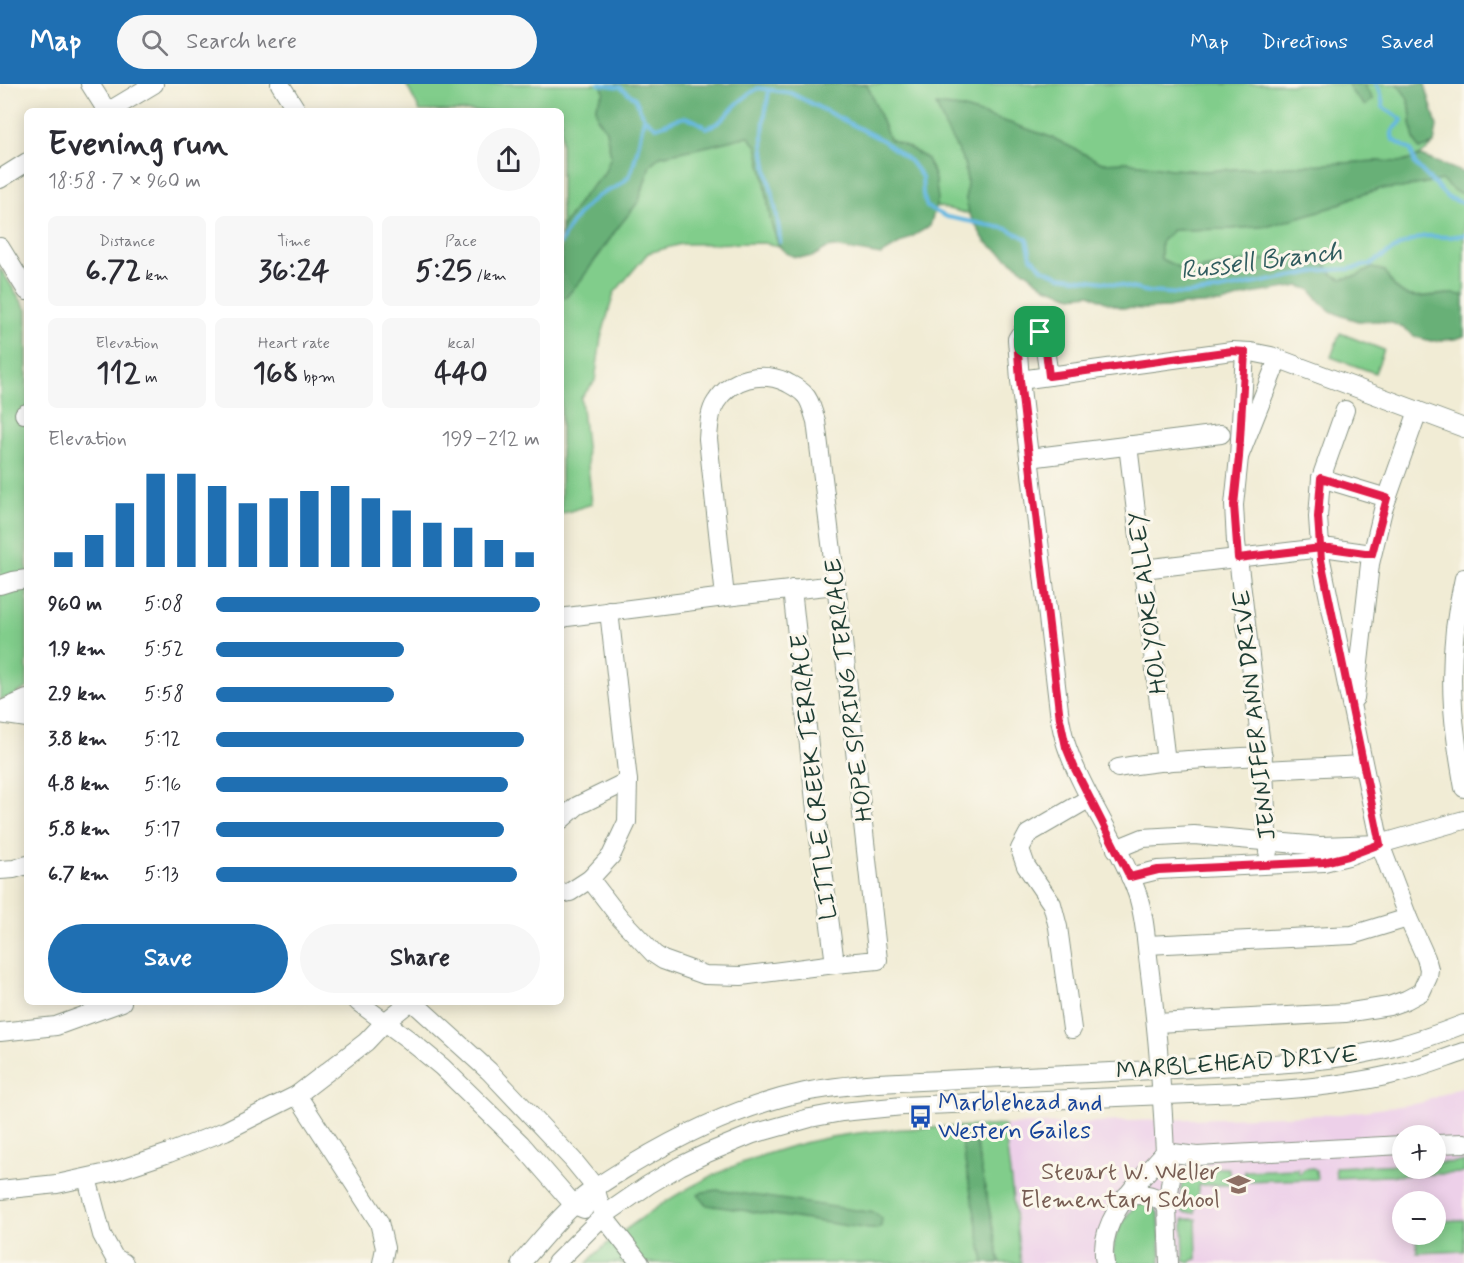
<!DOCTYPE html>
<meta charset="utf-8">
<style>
body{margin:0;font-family:Mynerve,sans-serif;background:#f7f7f7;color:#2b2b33;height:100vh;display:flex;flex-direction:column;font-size:22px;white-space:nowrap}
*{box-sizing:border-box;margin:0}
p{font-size:20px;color:#7c7c81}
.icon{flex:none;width:33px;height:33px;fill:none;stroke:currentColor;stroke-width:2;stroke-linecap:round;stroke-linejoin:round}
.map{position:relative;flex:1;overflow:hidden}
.panel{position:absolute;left:24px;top:24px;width:540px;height:897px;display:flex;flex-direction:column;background:#fff;border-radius:9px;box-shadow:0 3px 15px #0003}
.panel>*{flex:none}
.tools{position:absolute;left:1392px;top:1041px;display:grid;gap:12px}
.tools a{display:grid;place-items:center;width:54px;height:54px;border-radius:50%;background:#fff;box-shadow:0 3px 15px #0003;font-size:30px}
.pin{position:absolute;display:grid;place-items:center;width:51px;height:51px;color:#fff;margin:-26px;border-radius:12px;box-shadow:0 3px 9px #0006}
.round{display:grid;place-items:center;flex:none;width:63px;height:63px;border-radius:32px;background:#f7f7f7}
.overview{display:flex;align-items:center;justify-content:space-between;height:102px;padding:0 24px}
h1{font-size:33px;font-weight:700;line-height:45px}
.stats{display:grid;grid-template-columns:repeat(3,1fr);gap:9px;height:102px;padding:6px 24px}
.stats div{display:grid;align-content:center;border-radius:9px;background:#f7f7f7;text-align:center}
.stats b{font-size:30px;font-weight:700}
.stats small{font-size:16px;font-weight:400}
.stats p{font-size:16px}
.chart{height:168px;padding:12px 24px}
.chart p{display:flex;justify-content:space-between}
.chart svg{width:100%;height:108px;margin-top:6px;stroke:#1f6fb2;stroke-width:6}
.primary-button{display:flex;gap:12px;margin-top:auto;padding:12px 24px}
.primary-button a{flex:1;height:69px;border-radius:36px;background:#1f6fb2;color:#fff;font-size:24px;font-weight:700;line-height:69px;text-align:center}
.primary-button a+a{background:#f7f7f7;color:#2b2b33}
ul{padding:0 24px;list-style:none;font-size:20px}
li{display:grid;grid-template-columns:96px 72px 1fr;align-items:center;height:45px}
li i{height:15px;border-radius:8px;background:#1f6fb2}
header{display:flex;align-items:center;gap:36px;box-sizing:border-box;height:84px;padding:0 30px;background:#1f6fb2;color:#fff}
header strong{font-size:28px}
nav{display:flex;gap:33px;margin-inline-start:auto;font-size:21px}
.search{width:420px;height:54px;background:#f7f7f7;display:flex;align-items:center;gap:15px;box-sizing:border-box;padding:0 21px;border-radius:33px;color:#7c7c81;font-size:22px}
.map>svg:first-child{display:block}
.built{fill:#edd0e9;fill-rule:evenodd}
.green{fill:#81cd8b;stroke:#508560;stroke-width:1.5}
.forest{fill:#68b077;stroke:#447656;stroke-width:1.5}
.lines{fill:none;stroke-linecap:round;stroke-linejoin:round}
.stream{stroke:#65b8e1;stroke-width:4}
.minor-casing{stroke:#889484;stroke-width:20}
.minor{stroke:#fff;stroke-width:18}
.route-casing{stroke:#fff;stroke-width:12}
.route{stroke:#e11d48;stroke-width:8}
.labels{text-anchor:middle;stroke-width:6;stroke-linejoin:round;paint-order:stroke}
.street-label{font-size:24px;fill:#1f3d34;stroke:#fbf7ec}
.transit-label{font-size:24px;fill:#164399;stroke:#fbf7ec;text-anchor:start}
.education-label{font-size:24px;fill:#785e54;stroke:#fbf7ec;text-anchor:end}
.water-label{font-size:26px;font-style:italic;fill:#305c5f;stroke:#fbf7ec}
</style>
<header>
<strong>Map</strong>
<div class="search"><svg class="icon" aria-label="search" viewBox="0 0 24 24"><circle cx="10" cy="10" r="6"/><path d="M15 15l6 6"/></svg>Search here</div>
<nav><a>Map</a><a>Directions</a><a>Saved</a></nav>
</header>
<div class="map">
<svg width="1464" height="1179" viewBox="0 0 1464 1179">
<rect width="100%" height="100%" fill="#fbf7ec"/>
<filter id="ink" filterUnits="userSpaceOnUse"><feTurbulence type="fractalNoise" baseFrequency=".0167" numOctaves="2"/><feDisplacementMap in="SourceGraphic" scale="12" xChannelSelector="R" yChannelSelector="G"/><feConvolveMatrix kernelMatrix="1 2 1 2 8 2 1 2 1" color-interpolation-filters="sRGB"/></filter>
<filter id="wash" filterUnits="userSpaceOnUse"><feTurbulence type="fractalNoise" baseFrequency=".008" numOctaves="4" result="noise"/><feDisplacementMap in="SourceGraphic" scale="24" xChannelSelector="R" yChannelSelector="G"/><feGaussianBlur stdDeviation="1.35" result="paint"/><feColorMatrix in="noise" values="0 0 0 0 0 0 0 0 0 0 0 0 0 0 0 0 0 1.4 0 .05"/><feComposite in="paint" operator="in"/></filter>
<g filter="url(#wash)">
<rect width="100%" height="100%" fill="#f1ecd5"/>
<path class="built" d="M 1464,1002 L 1464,1179 L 1021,1179 L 1004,1041 L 1342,1030 L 1420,1019 ZM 1402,1052 L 1436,1052 L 1436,1084 L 1402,1084 ZM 1402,1118 L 1436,1118 L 1436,1150 L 1402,1150 Z"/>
<g class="green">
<path d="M 406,0 L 601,0 L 604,8 L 596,22 L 597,33 L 606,46 L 611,72 L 604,90 L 583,112 L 561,145 L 561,27 L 420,27 Z"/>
<path d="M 866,0 L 1348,0 L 1351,7 L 1373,15 L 1363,0 L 1397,0 C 1417,21 1407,27 1413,51 C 1414,55 1417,60 1419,65 L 1434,60 C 1412,80 1405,79 1377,77 L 1204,87 L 1171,85 L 1128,78 L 1102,79 L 1053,54 L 1010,39 L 961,24 L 956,63 L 964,78 L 967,96 L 966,115 L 969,130 L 936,122 C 939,111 934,84 927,76 C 921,68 898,59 889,55 L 870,7 Z"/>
<path d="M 748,52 L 757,62 L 764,92 L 771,139 L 779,162 L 764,159 L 681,160 L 648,169 L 614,209 L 601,254 L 595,297 L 581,314 L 592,420 L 561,430 L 561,214 L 566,213 L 600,170 L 616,146 L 639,117 L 650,81 L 660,72 L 708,62 Z"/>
<path d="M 1441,96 L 1456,108 L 1464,110 L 1464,212 C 1458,210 1452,210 1445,210 C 1414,213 1401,219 1385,187 L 1372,184 L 1357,192 L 1341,195 L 1333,191 L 1320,172 L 1303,169 L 1274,175 L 1255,176 L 1197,185 L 1182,185 L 1161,175 L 1161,158 L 1173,146 L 1230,145 L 1269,142 L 1333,123 L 1354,113 L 1380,105 L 1401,104 Z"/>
<path d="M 0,184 L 27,226 L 27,604 L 12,612 L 0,616 Z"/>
<path d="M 1340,249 L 1384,266 L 1375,289 L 1331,273 Z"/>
<path d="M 1004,1041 L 1021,1179 L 587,1179 C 603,1161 624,1147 643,1133 C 699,1093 764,1066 831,1053 C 888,1043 947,1044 1004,1041 Z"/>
<path d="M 1464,1078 L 1464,1089 L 1336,1094 L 1335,1083 L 1402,1080 L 1402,1084 L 1436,1084 L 1436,1079 Z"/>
<path d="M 1227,1084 L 1229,1085 L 1230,1101 L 1198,1101 L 1198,1119 L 1195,1119 L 1195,1129 L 1184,1129 L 1182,1127 C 1182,1118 1180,1106 1182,1097 C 1186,1080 1213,1084 1227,1084 Z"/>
<path d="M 1313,1084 L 1316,1086 L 1317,1095 L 1244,1097 L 1244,1087 L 1295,1085 L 1298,1085 L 1298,1088 L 1300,1090 L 1304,1085 Z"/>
<path d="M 1149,1119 L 1155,1125 L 1159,1130 L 1161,1179 L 1113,1179 C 1113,1159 1114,1150 1126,1133 C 1133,1123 1135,1120 1149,1119 Z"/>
<path d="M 1184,1135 L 1196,1135 L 1197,1175 L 1193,1176 L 1190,1179 L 1184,1177 L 1183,1137 Z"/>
<path d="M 1464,1136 L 1464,1167 L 1417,1169 L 1416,1151 L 1436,1150 L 1436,1137 Z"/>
</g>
<g class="forest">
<path d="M 601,0 L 866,0 L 870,7 L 889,55 L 906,62 L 927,75 L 935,95 L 938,115 L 930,142 L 881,171 L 834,163 L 827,164 L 812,173 L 795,173 L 786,169 L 779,162 L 771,139 L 764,92 L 757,62 L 748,52 L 708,62 L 660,72 L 650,81 L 639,117 L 616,146 L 581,196 L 566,213 L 561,214 L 561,145 L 583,112 L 604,90 L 611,72 L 606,46 L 597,33 L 596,22 L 604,8 Z"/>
<path d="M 1348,0 L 1363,0 L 1373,15 L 1365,22 L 1351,7 Z"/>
<path d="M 1397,0 L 1425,0 L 1437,42 L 1434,60 L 1419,65 C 1417,60 1414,56 1413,51 C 1408,27 1416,21 1397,0 Z"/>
<path d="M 936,21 L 961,24 L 1010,39 L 1053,54 L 1102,79 L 1128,78 L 1171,85 L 1204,87 L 1377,77 L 1403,78 L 1421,72 C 1435,78 1450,83 1464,89 L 1464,110 L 1456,108 L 1441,96 L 1401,104 L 1380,105 L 1354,113 L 1333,123 L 1269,142 L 1230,145 L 1173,146 L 1161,158 L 1161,175 L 1182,185 L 1197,185 L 1255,176 L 1274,175 L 1303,169 L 1320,172 L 1333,191 L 1341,195 L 1357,192 L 1372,184 L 1385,187 C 1399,217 1411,214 1440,211 C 1449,210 1456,209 1464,212 L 1464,252 L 1456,255 L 1431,257 L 1416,253 L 1403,244 L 1392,239 L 1378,237 L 1358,237 L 1342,232 L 1331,227 L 1321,219 L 1311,206 L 1299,202 L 1251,210 L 1222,219 L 1181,221 L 1168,224 L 1143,225 L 1123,224 L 1105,218 L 1090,210 L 1072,212 L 1046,203 L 985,157 L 969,130 L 966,115 L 967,96 L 964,78 L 945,43 Z"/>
<path d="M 967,1051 L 976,1059 L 1000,1179 L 984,1179 L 962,1062 L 962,1056 Z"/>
<path d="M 717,1106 L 875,1129 L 882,1134 L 881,1142 L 877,1145 L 869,1145 L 707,1121 L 698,1111 L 703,1108 Z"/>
</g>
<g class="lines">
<g class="stream">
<path d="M 599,0 L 620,3 L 635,14 L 644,34 L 656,43 C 682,36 680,25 706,44 C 723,39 725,31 737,20 C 743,14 751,9 758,4 L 791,9 L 882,56 L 910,77 L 922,93 L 923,111 L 927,123 L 947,133 L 1008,145 L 1027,155 L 1031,173 L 1043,185 L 1060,192 L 1105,198 L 1149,208 L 1183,210 L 1215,207 L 1326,186 L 1349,185 L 1369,181 L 1401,161 L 1424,152 L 1449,153 L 1464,151"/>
<path d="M 1376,0 L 1381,10 L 1383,23 C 1389,28 1396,30 1402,36 C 1397,45 1389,44 1393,56 L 1411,66 L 1415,80 L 1448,114 L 1464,119"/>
<path d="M 769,6 C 767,21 763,37 763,52 C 763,88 779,122 780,158"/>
<path d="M 561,159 C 568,141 583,123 598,112 C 609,105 620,104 629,92 C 635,84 641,46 644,34"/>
</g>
</g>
</g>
<g filter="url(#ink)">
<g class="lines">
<defs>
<g id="minor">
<path d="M 90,0 L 107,27"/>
<path d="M 280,0 L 297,27"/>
<path d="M 109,27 L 154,0"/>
<path d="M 0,95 L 27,78"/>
<path d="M 0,163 L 27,207"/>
<path d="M 1245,268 L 1239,373 L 1278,275"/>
<path d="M 1049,292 L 1043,252 C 1035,243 1023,243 1017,255 L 1020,296 L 1060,635 C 1062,645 1064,656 1068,666 C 1086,716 1119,759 1137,809 C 1145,832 1146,858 1149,881 C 1157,943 1162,1005 1165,1068 L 1197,1072 L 1402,1061"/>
<path d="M 1020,296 L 1232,267 L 1251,268 L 1271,272 L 1464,344"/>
<path d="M 24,330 L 27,329"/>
<path d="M 1128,361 L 1166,678"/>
<path d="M 1239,373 L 1234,421 L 1236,458 L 1264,686 L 1268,768"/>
<path d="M 1029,374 L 1221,350"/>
<path d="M 1321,394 L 1387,414"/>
<path d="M 1143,485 L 1321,464 L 1330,464 L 1372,470"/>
<path d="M 1464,494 C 1452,545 1449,601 1456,653 C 1458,670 1461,687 1464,704"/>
<path d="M 0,501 L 13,497 L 27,495"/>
<path d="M 792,505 L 820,763 L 835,880"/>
<path d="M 561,535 L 567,533 L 725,513 L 836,501"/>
<path d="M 1355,614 L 1370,480 L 1383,426 L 1418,327"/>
<path d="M 0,627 L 27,615"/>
<path d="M 0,630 L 27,634"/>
<path d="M 1118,684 C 1166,675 1215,675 1263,672"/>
<path d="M 1264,686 L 1363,681"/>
<path d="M 561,736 L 577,722 L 628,697"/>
<path d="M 1380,760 L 1464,736"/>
<path d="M 1116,765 L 1143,754 L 1194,751 L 1320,762 L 1380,760 L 1348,772 L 1324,778 L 1158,786 L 1130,793"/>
<path d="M 0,786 L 14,785 L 27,781"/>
<path d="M 590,795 L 620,834 L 654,870 L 663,876 L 705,891 L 741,892 L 835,880 L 878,876 L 843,557 L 816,337 C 813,329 811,317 805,311 C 800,305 793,302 786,298 C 761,287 731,294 716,318 C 709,328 709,343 708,355 L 725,513"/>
<path d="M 561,810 L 570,808 L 590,795 L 611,772 L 627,738 L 628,697 L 609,527"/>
<path d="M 1147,861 L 1352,851 L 1408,834"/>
<path d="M 358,918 L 408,955 L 442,983 L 521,1060 L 574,1121 L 584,1125"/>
<path d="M 413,918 L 489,987 L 573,1076 L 595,1103 L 603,1132 L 640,1179"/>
<path d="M 1157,939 L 1345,929 L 1389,922 L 1406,916 L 1421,908 L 1428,893 L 1429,885 L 1426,874 L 1408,834 L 1380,760 L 1321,476 L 1318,433 L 1321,394 L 1345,326"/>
<path d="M 1072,945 L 1058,843 L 1052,820 L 1026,782 L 1020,765 L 1028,750 L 1090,714"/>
<path d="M 0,948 L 56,942 L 122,918"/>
<path d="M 297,1011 L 379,1138 L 385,1164 L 382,1179"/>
<path d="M 1436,1060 L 1464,1059"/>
<path d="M 1165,1068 L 1171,1094 L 1167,1123 L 1169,1179"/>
<path d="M 87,1094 L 102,1151 L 114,1173 L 124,1179"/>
<path d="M 0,1106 L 57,1100 L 112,1088 L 169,1069 L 225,1047 L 297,1011 L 366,958 L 385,938 L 410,918"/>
<path d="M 1126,1112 C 1146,1110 1153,1108 1167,1123"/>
<path d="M 521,1179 C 538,1160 554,1139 573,1122 C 591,1105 612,1093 633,1080 C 686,1048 744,1021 805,1008 C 829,1003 853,1001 878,999 L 1261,981 C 1306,978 1350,974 1394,963 C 1418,957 1441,949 1464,940"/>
<path d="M 556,1179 L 603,1132 L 648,1101 L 680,1082 L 705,1070 L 753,1050 L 810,1034 L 842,1028 L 903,1022 L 1263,1007 C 1309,1004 1356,1000 1402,988 C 1423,983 1443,975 1464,968"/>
<path d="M 1105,1179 C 1096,1136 1140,1097 1165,1068"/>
</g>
</defs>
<use href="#minor" class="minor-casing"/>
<use href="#minor" class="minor"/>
</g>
</g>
<g class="lines" filter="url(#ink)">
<defs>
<path id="route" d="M 1040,248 C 1030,243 1022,245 1017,255 L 1020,296 L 1060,635 L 1066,663 L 1075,685 L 1130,793 L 1158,786 L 1324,778 L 1348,772 L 1380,760 L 1321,476 L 1318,433 L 1321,394 L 1387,414 L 1372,470 L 1330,464 L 1321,464 L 1238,474 L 1234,421 L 1239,373 L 1245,268 L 1232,267 L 1049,292 L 1045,258 L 1043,252 L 1040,248"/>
</defs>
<use href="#route" class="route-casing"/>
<use href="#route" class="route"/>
</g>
<defs>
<symbol id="bus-bare" viewBox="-9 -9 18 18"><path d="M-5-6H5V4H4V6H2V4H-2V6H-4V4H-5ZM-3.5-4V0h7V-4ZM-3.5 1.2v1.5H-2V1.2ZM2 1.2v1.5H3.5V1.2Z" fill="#1a4fb4" stroke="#fbf7ec" stroke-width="2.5" paint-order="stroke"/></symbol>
<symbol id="school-bare" viewBox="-9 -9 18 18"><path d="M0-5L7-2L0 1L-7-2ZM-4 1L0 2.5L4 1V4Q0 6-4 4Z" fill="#8d6e63" stroke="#fbf7ec" stroke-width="2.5" paint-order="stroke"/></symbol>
</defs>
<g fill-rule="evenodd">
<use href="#bus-bare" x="904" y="1016" width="33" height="33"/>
<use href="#school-bare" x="1222" y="1084" width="33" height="33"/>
</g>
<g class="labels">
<g class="street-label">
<text transform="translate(1147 519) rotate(-97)" y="8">HOLYOKE ALLEY</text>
<text transform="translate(848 606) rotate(-97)" y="8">HOPE SPRING TERRACE</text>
<text transform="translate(1254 631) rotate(-96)" y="8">JENNIFER ANN DRIVE</text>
<text transform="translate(813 693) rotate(-96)" y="8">LITTLE CREEK TERRACE</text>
<text transform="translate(1237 978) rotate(-4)" y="8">MARBLEHEAD DRIVE</text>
</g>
<g class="transit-label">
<text x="938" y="1026">Marblehead and<tspan x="938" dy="28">Western Gailes</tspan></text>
</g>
<g class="education-label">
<text x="1220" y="1095">Steuart W. Weller<tspan x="1220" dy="28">Elementary School</tspan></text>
</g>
<g class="water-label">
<text transform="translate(1261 176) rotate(-7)" y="9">Russell Branch</text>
</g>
</g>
</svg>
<div class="tools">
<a>+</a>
<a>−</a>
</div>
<div class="pin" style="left:1040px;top:248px;background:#1e9e55"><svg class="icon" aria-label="arrive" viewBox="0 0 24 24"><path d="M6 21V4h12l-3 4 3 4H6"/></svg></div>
<section class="panel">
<div class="overview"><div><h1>Evening run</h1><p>18:58 · 7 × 960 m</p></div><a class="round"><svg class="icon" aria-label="share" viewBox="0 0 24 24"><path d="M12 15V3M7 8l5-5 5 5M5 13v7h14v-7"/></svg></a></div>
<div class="stats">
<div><p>Distance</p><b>6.72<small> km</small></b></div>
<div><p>Time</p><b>36:24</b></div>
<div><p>Pace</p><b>5:25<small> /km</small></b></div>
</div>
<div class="stats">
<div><p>Elevation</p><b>112<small> m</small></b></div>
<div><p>Heart rate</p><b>168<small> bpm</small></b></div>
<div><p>kcal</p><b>440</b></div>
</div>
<div class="chart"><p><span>Elevation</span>199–212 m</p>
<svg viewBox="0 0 160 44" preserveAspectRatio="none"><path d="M5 44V38M15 44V31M25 44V18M35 44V6M45 44V6M55 44V11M65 44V18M75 44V16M85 44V13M95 44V11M105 44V16M115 44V21M125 44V26M135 44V28M145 44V33M155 44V38"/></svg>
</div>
<ul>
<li><b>960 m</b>5:08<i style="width:100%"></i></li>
<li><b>1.9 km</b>5:52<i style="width:58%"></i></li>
<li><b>2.9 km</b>5:58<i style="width:55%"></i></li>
<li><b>3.8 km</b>5:12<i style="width:95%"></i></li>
<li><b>4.8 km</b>5:16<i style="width:90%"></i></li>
<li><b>5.8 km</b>5:17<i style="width:89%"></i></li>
<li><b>6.7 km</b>5:13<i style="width:93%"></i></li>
</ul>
<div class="primary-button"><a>Save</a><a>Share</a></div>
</section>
</div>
